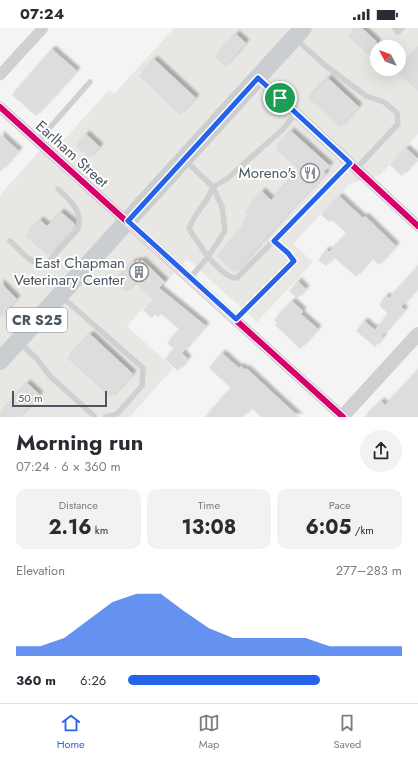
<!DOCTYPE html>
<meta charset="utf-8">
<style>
body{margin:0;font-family:Jost,sans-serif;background:#f2f2f3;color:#2b2b33;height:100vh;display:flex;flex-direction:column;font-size:15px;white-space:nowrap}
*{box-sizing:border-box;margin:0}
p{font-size:13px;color:#7c7c81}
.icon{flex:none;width:22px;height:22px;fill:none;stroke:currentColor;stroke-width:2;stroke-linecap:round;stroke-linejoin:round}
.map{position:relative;height:389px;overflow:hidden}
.drawer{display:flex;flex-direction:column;background:#fff;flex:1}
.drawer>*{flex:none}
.needle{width:26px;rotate:312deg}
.tools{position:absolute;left:370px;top:12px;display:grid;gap:8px}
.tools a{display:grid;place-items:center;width:36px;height:36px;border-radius:50%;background:#fff;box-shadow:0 4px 16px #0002;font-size:20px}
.scale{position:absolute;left:12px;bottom:10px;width:95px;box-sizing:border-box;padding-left:4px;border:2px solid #4a5661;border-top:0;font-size:11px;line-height:14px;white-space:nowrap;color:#4a5661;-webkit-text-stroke:3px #fff;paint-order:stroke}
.pin{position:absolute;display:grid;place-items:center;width:34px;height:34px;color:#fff;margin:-17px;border:2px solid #fff;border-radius:50%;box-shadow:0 1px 4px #0007}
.round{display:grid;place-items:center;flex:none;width:42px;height:42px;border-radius:21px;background:#f2f2f3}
.headline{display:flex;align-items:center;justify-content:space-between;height:68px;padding:0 16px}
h1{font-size:22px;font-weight:700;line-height:30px}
.metrics{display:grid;grid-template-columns:repeat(3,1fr);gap:6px;height:68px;padding:4px 16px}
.metrics div{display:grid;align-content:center;border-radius:10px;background:#f2f2f3;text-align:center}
.metrics b{font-size:20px;font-weight:700}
.metrics small{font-size:11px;font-weight:400}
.metrics p{font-size:11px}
.chart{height:112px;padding:8px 16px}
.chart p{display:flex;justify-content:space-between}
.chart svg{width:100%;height:72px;margin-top:4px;fill:#2563eb;opacity:.7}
ul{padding:0 16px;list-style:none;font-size:13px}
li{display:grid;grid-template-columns:64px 48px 1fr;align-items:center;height:30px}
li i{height:10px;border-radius:5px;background:#2563eb}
.status{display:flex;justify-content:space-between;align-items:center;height:28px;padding:0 20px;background:#fff;direction:ltr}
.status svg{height:11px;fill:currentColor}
.tab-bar{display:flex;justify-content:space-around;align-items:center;height:56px;border-top:1px solid #e1e1e2;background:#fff;font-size:11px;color:#7c7c81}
.tab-bar a{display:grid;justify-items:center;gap:2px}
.tab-bar .current{color:#2563eb}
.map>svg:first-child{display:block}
.commercial{fill:#e8e7e3;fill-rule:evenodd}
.building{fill:#ddddde;filter:url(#shadow)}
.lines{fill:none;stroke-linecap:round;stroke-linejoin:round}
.service{stroke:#ced0d2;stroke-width:5.5}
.minor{stroke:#ced0d2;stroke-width:11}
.tertiary{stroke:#ced0d2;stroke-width:14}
.primary{stroke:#caced1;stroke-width:18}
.cycleway-casing{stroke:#fff;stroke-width:8}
.cycleway{stroke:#d6006c;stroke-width:6}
.route-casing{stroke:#fff;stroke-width:8}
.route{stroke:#2563eb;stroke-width:5}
.labels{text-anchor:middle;stroke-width:4;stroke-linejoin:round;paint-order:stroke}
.shield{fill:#fff;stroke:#808990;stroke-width:1}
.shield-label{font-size:14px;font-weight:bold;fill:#4a5661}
.street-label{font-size:15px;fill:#4a5661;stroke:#fff}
.poi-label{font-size:15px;fill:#4a5661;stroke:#fff;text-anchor:end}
</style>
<div class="status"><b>07:24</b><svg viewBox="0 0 49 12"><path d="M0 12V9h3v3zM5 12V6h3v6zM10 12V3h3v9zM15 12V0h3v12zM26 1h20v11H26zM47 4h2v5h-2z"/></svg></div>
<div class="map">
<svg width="418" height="389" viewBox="0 0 418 389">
<defs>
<filter id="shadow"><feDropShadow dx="3.5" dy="-3.5" stdDeviation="1" flood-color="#0004"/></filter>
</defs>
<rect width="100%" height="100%" fill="#f4f4f4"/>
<path class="commercial" d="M 174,0 L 418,0 L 418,106 L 380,147 L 349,156 L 293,216 L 313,234 L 257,294 L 187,231 L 127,298 L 173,340 L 130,389 L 0,389 L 0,167 L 55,106 L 63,113 L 109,62 L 114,66 ZM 377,19 L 399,19 L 399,41 L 377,41 Z"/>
<g class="building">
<path d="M 356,0 L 362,0 L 377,14 L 377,35 L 348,8 Z"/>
<path d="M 236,6 L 246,15 L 225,39 L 215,29 Z"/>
<path d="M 418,20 L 418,63 L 396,43 Z"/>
<path d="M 52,21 L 77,43 L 36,88 L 12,67 Z"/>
<path d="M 154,31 L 196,70 L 180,87 L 139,48 Z"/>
<path d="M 328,50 L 359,79 L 340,99 L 308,70 Z"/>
<path d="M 291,103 L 330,138 L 324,144 L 326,146 L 288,185 L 235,245 L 217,229 L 245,197 L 242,195 L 249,188 L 245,184 L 262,163 L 271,172 L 299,142 L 275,121 Z"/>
<path d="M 0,106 L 19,123 L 0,144 Z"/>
<path d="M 86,106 L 100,119 L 89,130 L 76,118 Z"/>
<path d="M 406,120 L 418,131 L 402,148 L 390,137 Z"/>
<path d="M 339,168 L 363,190 L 365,188 L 396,218 L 379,237 L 372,230 L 356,249 L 334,229 L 326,238 L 318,232 L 326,222 L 329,224 L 347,206 L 332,192 L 330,194 L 321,187 Z"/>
<path d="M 61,184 L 75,196 L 74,199 L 48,228 L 25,208 L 40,192 L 47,198 Z"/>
<path d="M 137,232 L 140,234 L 142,232 L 165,254 L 159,260 L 206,298 L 182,325 L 188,331 L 178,343 L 165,331 L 174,321 L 167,315 L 179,301 L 161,286 L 158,289 L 155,286 L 152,290 L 143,282 L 153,271 L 135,255 L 126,264 L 114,254 L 133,233 L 135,235 Z"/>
<path d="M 418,238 L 418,260 L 401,279 L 405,282 L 382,308 L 383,309 L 375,319 L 356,303 L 364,293 L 375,302 L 388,286 L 379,277 L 386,268 L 389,270 Z"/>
<path d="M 298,253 L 306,261 L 297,271 L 289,263 Z"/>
<path d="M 0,254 L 17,271 L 0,290 Z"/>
<path d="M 292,273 L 303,283 L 301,286 L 318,301 L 300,321 L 275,297 L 277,295 L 274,292 Z"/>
<path d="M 90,306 L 133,346 L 111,370 L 67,330 Z"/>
<path d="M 222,325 L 239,340 L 241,338 L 245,342 L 246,340 L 299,389 L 261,389 L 251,380 L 243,389 L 205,389 L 231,360 L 209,340 Z"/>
<path d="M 418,342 L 418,389 L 364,389 L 381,373 L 385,377 Z"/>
<path d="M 27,355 L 40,367 L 20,389 L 0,389 L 0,385 Z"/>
</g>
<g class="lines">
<g class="service">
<path d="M 395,0 L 398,4 L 402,0"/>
<path d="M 296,11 L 326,38 L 366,68 L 384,74 L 397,85 L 398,96 L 356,141"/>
<path d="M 296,85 L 283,101 L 228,150 L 213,159 L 222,179 L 225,203 L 208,229 C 216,237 226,250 237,250 L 350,135"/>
<path d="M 38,113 L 90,54"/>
<path d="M 186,133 L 213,159 C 207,176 195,183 189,201 L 208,229 L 190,250"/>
<path d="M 10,213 C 20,222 33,241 48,234 L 78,201 C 83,183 70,172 58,161"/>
<path d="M 61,268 L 143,340 L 142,358 L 117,386 L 106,389"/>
<path d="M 236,291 L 294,233 L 288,225 L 274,213"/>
<path d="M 20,315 L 37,331 L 50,348 L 95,389"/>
</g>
<g class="minor">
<path d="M 0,47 L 43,0"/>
<path d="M 258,50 L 418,198"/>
<path d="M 0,79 L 343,389"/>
</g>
<path class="tertiary" d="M 342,389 L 418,306"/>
<path class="primary" d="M 0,333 L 303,0"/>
<defs>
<g id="cycleway">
<path d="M 258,50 L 418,198"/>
<path d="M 0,79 L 343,389"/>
</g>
</defs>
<use href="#cycleway" class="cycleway-casing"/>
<use href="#cycleway" class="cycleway"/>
</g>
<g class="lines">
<defs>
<path id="route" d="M 258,50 L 350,135 L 274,213 L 288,225 L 294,233 L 236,291 L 128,193 Z"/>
</defs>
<use href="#route" class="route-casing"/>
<use href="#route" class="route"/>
</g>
<defs>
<symbol id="restaurant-ring" viewBox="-11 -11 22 22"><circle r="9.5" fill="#fff" stroke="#868d94" stroke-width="1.5"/><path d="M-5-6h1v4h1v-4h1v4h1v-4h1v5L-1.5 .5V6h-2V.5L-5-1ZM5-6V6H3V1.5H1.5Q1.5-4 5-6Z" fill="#868d94"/></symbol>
<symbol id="building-ring" viewBox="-11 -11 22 22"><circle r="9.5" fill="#fff" stroke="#868d94" stroke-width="1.5"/><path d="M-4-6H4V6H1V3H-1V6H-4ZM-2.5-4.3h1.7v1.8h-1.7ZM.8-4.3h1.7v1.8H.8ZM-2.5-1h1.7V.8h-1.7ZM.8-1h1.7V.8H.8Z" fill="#868d94"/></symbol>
</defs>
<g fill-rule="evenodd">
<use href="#restaurant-ring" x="299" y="134" width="22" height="22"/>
<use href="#building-ring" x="128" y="233" width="22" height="22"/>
</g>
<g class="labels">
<rect class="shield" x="7" y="280" width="60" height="24" rx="3"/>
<g class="shield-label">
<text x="37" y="297">CR S25</text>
</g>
<g class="street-label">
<text transform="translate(72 126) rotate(42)" y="5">Earlham Street</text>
</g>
<g class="poi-label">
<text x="296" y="150">Moreno's</text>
<text x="125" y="240">East Chapman<tspan x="125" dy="17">Veterinary Center</tspan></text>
</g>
</g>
</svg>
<div class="tools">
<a><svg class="needle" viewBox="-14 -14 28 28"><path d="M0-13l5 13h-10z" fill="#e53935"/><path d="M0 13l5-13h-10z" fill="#7c7c81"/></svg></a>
</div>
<div class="scale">50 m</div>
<div class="pin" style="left:280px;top:70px;background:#1e9e55"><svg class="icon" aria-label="arrive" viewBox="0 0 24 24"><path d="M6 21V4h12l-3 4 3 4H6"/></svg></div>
</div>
<section class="drawer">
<div class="headline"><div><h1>Morning run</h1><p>07:24 · 6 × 360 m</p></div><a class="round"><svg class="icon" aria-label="share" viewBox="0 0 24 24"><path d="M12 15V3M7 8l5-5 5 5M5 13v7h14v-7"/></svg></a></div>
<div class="metrics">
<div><p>Distance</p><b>2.16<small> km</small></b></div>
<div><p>Time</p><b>13:08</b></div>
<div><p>Pace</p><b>6:05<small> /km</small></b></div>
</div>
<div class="chart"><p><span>Elevation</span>277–283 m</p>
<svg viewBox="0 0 160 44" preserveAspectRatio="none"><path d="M0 44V38L10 38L20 33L30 22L40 11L50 6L60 6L70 17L80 27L90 33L100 33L110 33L120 33L130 38L140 38L150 38L160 38V44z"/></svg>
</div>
<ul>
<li><b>360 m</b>6:26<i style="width:70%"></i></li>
</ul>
</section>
<nav class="tab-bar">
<a class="current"><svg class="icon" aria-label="home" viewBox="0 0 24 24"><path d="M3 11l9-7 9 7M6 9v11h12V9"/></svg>Home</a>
<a><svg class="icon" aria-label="map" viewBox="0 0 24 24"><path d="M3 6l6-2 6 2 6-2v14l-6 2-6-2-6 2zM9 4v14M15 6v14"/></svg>Map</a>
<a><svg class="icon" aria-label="saved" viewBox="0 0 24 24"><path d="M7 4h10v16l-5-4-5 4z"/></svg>Saved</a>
</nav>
